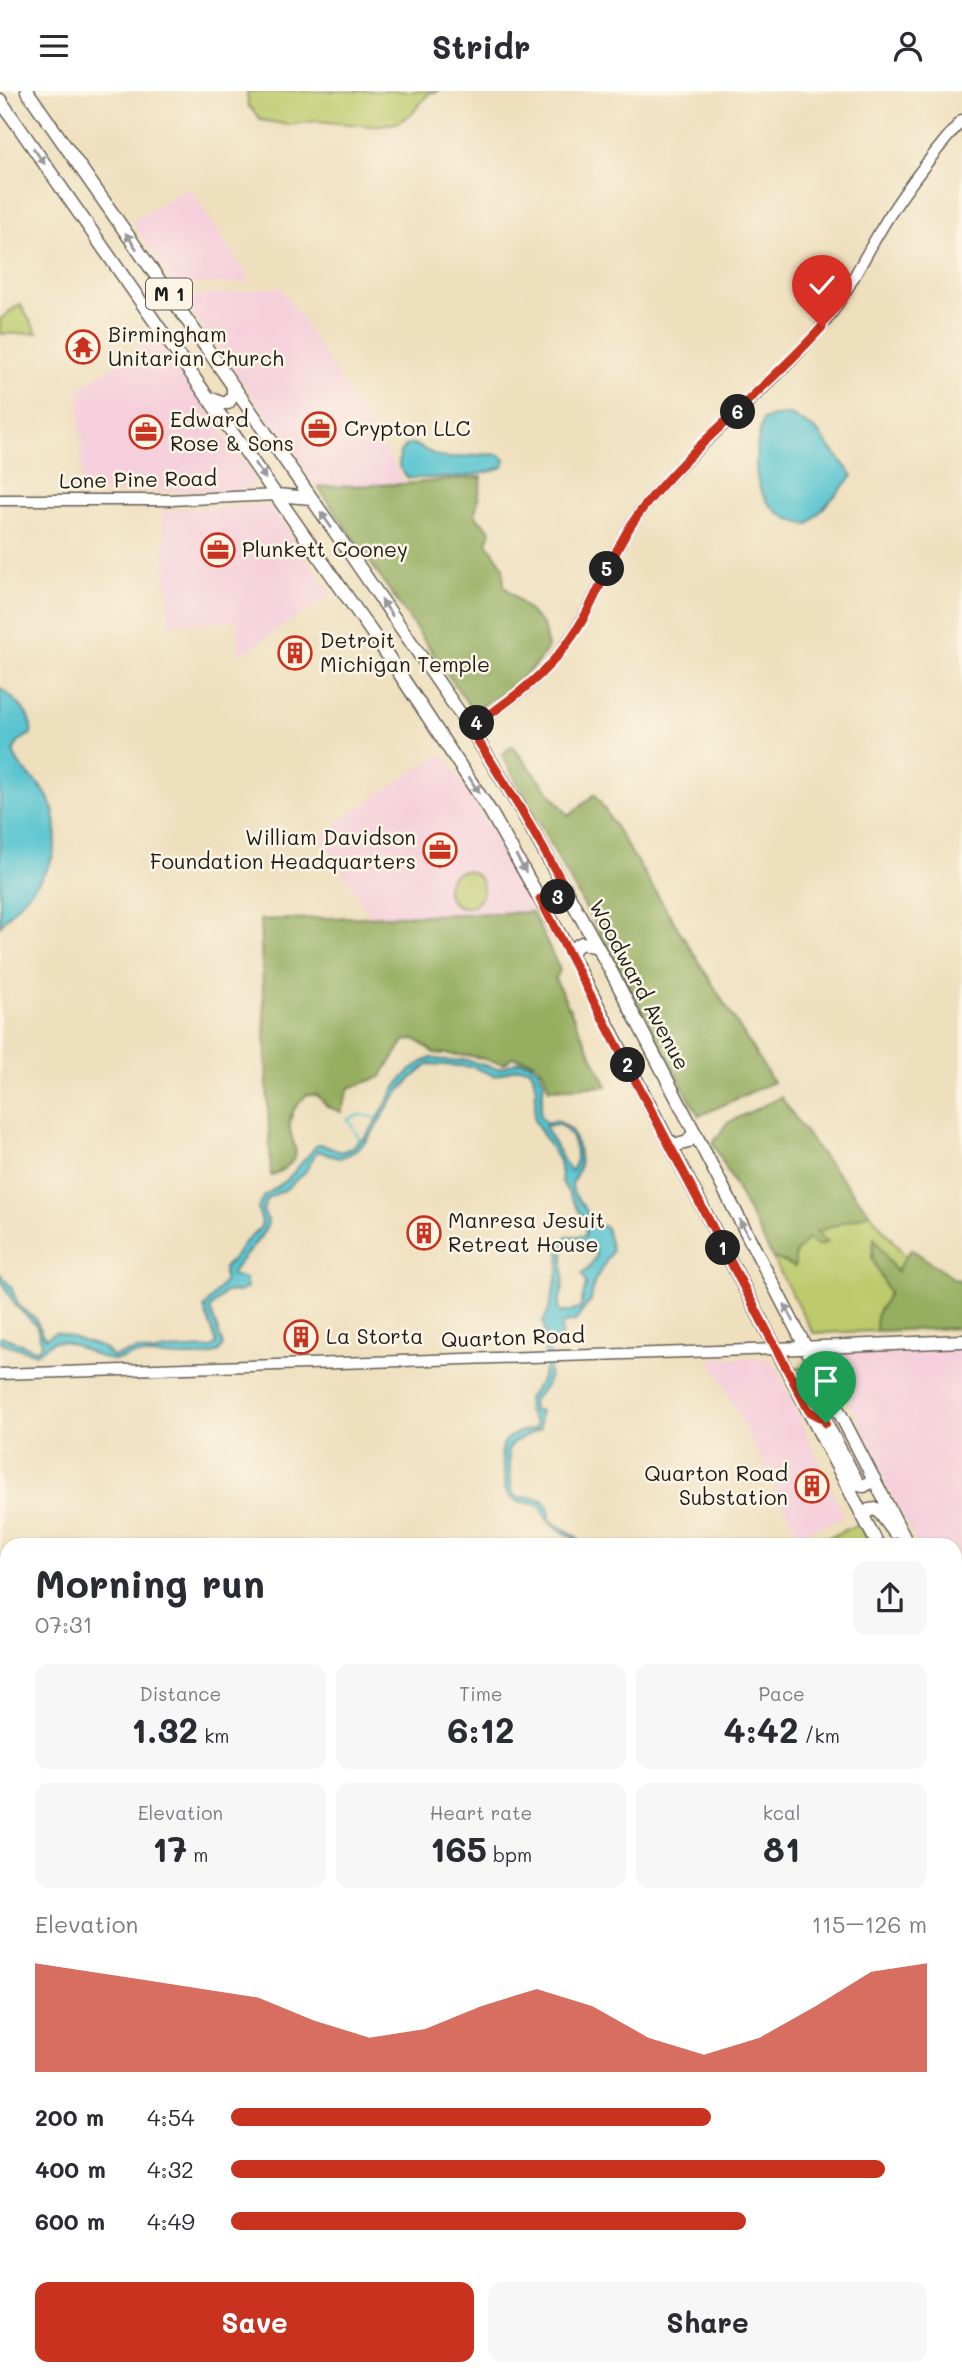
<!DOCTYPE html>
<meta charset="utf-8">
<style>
body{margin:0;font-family:Mali,sans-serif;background:#f7f7f7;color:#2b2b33;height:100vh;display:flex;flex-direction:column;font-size:26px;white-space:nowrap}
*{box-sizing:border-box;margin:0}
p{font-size:23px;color:#7c7c81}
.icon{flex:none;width:38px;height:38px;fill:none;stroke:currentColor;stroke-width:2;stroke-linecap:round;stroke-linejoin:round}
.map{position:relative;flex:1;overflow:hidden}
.side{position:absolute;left:0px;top:1447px;width:962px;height:838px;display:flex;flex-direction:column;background:#fff;border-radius:21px 21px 0 0;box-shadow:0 2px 5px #0004}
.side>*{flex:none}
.pin{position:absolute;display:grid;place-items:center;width:60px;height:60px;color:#fff;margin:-72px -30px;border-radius:50% 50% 50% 0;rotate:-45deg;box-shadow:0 0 7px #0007}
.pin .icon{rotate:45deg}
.km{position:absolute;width:35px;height:35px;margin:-18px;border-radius:50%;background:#222;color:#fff;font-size:19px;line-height:35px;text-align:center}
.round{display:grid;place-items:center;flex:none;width:74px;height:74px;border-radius:14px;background:#f7f7f7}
.headline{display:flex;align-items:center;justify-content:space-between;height:119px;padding:0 35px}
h1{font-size:38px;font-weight:700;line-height:52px}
.stats{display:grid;grid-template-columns:repeat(3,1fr);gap:10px;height:119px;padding:7px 35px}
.stats div{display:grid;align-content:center;border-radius:14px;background:#f7f7f7;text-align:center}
.stats b{font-size:35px;font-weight:700}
.stats small{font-size:19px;font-weight:400}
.stats p{font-size:19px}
.chart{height:196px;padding:14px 35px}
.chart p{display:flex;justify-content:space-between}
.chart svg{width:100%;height:126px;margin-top:7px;fill:#c8321e;opacity:.7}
.primary-button{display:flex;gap:14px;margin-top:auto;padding:14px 35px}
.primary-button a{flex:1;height:80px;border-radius:14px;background:#c8321e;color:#fff;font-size:28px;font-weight:700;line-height:80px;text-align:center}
.primary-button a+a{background:#f7f7f7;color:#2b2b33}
ul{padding:0 35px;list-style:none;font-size:23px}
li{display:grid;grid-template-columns:112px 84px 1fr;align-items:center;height:52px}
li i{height:18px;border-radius:9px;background:#c8321e}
header{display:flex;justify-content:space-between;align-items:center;height:91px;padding:0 35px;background:#fff;font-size:32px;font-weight:700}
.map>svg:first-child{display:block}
.built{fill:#f5cfdb}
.green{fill:#bcca6c;stroke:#6c7344;stroke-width:2}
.forest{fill:#95ae60;stroke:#58653e;stroke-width:2}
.water{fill:#58c4d0;stroke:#3a7076;stroke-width:2;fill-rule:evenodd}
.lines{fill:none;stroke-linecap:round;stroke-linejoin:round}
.stream{stroke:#58c4d0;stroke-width:2}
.secondary-casing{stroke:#666054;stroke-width:13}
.primary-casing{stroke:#666054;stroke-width:15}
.secondary{stroke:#fff;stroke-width:10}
.primary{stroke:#fff;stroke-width:12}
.oneway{fill:#999}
.route-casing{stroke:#fff;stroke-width:14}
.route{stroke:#c8321e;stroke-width:9}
.labels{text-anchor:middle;stroke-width:5;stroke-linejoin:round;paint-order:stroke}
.shield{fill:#fcf5e5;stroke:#5f5d58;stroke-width:2}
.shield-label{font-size:19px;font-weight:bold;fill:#1c1c1c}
.poi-label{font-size:21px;fill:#1c1c1c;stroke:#fcf5e5;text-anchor:start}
.street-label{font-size:21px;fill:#1c1c1c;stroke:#fcf5e5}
</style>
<header><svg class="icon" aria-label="menu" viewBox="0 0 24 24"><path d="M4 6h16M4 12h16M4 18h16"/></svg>Stridr<svg class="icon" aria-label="person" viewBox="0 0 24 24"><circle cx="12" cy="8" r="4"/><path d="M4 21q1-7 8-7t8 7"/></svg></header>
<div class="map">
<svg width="962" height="2285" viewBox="0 0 962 2285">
<rect width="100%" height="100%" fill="#fcf5e5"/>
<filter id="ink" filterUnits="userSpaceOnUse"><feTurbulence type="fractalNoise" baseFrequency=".0143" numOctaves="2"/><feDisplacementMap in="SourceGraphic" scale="14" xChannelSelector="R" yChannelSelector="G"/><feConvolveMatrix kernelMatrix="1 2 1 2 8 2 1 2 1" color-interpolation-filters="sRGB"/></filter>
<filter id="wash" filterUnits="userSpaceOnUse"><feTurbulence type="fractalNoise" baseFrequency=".00686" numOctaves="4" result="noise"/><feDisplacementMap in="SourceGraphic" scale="28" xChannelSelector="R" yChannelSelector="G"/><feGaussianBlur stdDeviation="1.57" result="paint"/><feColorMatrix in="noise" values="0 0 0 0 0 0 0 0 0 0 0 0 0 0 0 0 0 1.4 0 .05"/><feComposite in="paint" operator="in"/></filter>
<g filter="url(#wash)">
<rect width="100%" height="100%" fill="#eedfbd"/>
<g class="built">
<path d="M 188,96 L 252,191 L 174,194 L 132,131 Z"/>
<path d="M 281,196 L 404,390 L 403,393 L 318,396 L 185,212 L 188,206 Z"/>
<path d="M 157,245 L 247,376 L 254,388 L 251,396 L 239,399 L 179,401 L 164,400 L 82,402 L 79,298 Z"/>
<path d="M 266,414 L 274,419 L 331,504 L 239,564 L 236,530 L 169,532 L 162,420 Z"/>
<path d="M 444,663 L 494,743 L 532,821 L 370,825 L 322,746 L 346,725 L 436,666 Z"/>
<path d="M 962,1257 L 962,1541 L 956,1528 L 956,1454 L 918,1454 L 868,1358 L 858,1329 L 830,1274 L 832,1266 L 841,1262 Z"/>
<path d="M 710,1267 L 762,1267 L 774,1271 L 844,1426 L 798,1443 Z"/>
</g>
<g class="green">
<path d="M 247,0 L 439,0 L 429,2 L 411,24 L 396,32 L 371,35 L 316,30 L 289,34 L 261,29 L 248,14 Z"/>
<path d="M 20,213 L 37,242 L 0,243 L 0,228 Z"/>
<circle cx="465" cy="798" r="18"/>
<path d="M 870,1122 L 906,1166 L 896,1181 L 875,1148 L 872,1167 L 889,1202 L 876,1225 L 876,1240 L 813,1242 L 772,1166 L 795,1175 L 795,1163 L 808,1147 L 828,1151 L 815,1141 Z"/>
<path d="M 795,1277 L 809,1277 L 862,1381 L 862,1386 L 860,1387 L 855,1383 L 818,1312 L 806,1299 Z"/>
<path d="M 856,1434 L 861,1436 L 870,1454 L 812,1454 Z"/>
<path d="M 477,2279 L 601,2279 L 600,2285 L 475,2285 Z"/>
</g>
<g class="forest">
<path d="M 482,386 L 475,424 L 491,440 L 487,452 L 503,475 L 504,495 L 543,534 L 548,556 C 533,584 500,604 473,620 L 318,396 L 403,393 Z"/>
<path d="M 512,655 L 569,725 L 595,703 L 773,991 L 699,1025 L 502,664 Z"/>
<path d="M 532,821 L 560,879 L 555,888 L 607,995 L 549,998 C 542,972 538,970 512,966 L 504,973 L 472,965 L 434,962 L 415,948 L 404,950 L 381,986 L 349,997 L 341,1021 L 328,1016 L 317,1004 L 306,1004 C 302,1010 294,1016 292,1023 C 281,1053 318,1062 271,1085 L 260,829 Z"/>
<path d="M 781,1006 L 816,1057 L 870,1122 L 816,1141 L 828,1151 L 817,1155 L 808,1147 L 795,1163 L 795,1176 L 772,1166 L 713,1052 L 727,1032 Z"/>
<path d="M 874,1147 L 896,1181 L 911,1158 L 953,1187 L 962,1190 L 962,1237 L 876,1240 L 876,1225 L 889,1202 L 872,1167 Z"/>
</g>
<g class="water">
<path d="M 790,324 L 816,339 L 853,385 L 808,434 C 752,421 749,378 763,329 L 773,325 Z"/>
<path d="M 413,353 C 425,358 436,367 449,367 C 467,367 480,361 500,364 L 505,369 L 503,376 C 474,388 440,387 408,387 L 399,376 L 400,361 L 407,354 Z"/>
<path d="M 0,597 C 14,607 34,624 31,643 L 19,650 L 13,660 C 19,680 37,688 46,703 C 59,723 59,756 48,776 C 36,799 14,815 0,835 Z"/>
<path d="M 431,967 L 449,970 L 466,969 L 498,978 L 519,970 L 530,972 L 538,978 L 544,991 L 540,1024 L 546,1033 L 556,1029 L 571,1039 L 578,1056 L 580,1074 L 572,1093 L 573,1101 L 596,1133 L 606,1136 L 612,1160 L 594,1191 L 591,1209 L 575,1230 L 562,1233 L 562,1246 L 557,1247 L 550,1254 L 549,1287 L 546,1295 L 532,1310 L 533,1320 L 540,1320 L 540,1338 L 514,1351 L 508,1359 L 512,1401 L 517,1406 C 537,1408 549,1402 550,1428 C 558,1438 571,1438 579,1449 L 577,1454 L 574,1454 L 573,1446 C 554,1437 549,1436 541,1415 C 532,1411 522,1413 513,1408 C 502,1401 506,1392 504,1382 C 502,1369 499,1360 506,1348 L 519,1341 L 533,1338 L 536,1333 L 528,1321 L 527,1309 L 541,1290 L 545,1277 L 544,1255 L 546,1247 L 543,1231 L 549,1218 L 559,1178 L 559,1153 L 567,1145 L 584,1145 L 586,1143 L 583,1127 L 562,1091 L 559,1070 L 534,1029 L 536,998 L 533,983 L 529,977 L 517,977 L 495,985 L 473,976 L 429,973 C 416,983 403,995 393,1008 C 377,1032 369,1059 339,1067 L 317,1060 L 305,1081 L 285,1099 L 268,1107 L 263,1120 C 264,1123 267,1126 268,1130 C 270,1139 238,1171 232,1182 L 232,1184 L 245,1188 L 247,1197 L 239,1201 L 225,1201 L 210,1218 L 223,1254 L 219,1261 C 194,1271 164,1263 137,1264 C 128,1264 121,1270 111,1269 C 90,1266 80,1251 54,1250 L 36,1263 L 0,1251 L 1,1245 L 33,1258 L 37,1258 L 42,1253 L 36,1234 L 15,1214 L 0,1188 L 0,1183 L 11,1196 L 19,1215 L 36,1228 L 42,1243 L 46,1247 L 56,1241 L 104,1257 L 112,1266 L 137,1259 L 152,1262 L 167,1259 L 211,1257 L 216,1254 L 216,1250 L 204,1217 L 224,1191 L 224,1177 L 235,1166 L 243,1153 L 260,1137 L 262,1131 L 258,1118 L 264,1105 L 287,1089 L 317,1054 L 320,1053 L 341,1061 L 353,1056 L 360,1048 L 363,1049 C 388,1020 392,983 431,967 ZM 556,1033 C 573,1037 581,1065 572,1080 L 567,1076 L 546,1038 L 546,1035 ZM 571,1152 L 593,1153 L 596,1165 L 589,1177 L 582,1183 L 586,1193 L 580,1218 L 560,1222 C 556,1214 562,1203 563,1194 C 565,1181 560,1164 566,1153 Z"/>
<path d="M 502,2279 L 502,2278 L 582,2279 L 579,2285 L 502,2285 Z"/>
</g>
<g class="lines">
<path class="stream" d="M 360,1049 L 348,1028 L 360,1024 L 377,1027"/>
</g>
</g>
<g filter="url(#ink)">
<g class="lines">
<defs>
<g id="secondary">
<path d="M 0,409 L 171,409 L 276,404"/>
<path d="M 470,637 C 518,605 557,576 585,524 C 605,487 618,449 643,417 C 696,350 769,301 822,235 C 845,206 861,172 880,140 C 903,100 932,64 962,29"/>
<path d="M 0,1283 L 776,1258"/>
<path d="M 956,2048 L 962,2048"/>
<path d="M 0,2120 L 7,2119"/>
</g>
<g id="primary">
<path d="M 27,0 L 342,451 L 470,637 L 520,717 L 612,882 L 908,1454"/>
<path d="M 0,9 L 380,553 L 490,720 L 572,865 L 878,1454"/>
<path d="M 210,307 L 221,312 L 228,312 L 233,305 L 233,295"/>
<path d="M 276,404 L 311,407"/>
<path d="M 540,808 L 557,808 L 565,796"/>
<path d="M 572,865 L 575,856 L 582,852 L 597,856"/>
<path d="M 669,1050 L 677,1054 L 688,1051 L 694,1041"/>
<path d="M 776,1258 L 962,1250"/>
<path d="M 809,1320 L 824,1328 L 859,1394 L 864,1395 L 874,1388"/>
<path d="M 863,1425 L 869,1419 L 877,1418 L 894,1441"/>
<path d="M 956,1543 L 962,1556"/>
<path d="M 956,1601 L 962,1614"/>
</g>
</defs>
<use href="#secondary" class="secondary-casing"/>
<use href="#primary" class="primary-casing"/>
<use href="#secondary" class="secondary"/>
<use href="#primary" class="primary"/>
</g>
<defs><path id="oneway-solid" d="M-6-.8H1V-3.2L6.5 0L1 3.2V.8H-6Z" transform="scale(1.75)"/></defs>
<g class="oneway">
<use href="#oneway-solid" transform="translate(39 65) rotate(55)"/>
<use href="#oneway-solid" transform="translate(131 150) rotate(-125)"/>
<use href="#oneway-solid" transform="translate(260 380) rotate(55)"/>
<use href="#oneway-solid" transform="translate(326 429) rotate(-125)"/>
<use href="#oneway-solid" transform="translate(387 517) rotate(-124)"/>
<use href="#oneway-solid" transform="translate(474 694) rotate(58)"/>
<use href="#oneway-solid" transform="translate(521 773) rotate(60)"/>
<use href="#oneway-solid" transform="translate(744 1137) rotate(-117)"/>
<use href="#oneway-solid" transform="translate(789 1222) rotate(-118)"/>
</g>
</g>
<g class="lines" filter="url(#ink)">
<defs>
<path id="route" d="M 822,236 C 766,299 696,350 643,417 C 619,448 606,484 588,519 C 560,574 519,604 470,637 L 520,717 L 565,796 L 556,808 L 540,808 L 809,1320 L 824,1328 L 826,1332"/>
</defs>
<use href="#route" class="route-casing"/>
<use href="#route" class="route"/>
</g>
<defs>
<symbol id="temple-ring" viewBox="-11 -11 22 22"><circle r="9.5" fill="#fcf5e5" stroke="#c8321e" stroke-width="1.5"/><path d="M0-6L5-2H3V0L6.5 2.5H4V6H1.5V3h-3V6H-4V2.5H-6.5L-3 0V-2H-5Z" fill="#c8321e"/></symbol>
<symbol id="office-ring" viewBox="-11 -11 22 22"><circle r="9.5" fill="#fcf5e5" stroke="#c8321e" stroke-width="1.5"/><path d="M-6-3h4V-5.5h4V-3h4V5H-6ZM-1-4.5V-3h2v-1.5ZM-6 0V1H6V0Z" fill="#c8321e"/></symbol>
<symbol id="building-ring" viewBox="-11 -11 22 22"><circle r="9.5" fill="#fcf5e5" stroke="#c8321e" stroke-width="1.5"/><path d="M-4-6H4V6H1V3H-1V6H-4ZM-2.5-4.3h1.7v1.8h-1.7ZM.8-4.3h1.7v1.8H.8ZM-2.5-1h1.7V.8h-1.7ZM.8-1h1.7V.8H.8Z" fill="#c8321e"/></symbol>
</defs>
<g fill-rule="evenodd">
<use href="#temple-ring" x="64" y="237" width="38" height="38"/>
<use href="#office-ring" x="300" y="319" width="38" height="38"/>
<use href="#office-ring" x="127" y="322" width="38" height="38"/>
<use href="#office-ring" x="199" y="440" width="38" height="38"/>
<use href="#building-ring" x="276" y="543" width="38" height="38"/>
<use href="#office-ring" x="421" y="740" width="38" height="38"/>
<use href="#building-ring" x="405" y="1123" width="38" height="38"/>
<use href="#building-ring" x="282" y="1227" width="38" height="38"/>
<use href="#building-ring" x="793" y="1376" width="38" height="38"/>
</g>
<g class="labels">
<rect class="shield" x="146" y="187.5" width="46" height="31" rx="5"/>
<g class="shield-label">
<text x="169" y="210">M 1</text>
</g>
<g class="poi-label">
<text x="108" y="251">Birmingham<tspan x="108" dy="24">Unitarian Church</tspan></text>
<text x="170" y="336">Edward<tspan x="170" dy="24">Rose &amp; Sons</tspan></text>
<text x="344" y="345">Crypton LLC</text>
<text x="242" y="466">Plunkett Cooney</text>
<text x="320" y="557">Detroit<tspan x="320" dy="24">Michigan Temple</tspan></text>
<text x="416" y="754" text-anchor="end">William Davidson<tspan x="416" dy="24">Foundation Headquarters</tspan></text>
<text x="448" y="1137">Manresa Jesuit<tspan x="448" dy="24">Retreat House</tspan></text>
<text x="326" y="1253">La Storta</text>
<text x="788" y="1390" text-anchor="end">Quarton Road<tspan x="788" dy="24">Substation</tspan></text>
</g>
<g class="street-label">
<text transform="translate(138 389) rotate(-1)" y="7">Lone Pine Road</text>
<text transform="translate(639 894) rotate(62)" y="7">Woodward Avenue</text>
<text transform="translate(513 1247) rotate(-2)" y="7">Quarton Road</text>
</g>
</g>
</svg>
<div class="pin" style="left:826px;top:1332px;background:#1e9e55"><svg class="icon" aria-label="arrive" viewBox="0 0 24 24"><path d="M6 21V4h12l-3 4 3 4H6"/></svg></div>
<div class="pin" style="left:822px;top:236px;background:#d93025"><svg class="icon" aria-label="check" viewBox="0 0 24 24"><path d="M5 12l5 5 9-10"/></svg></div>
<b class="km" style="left:723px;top:1157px">1</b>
<b class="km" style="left:628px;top:974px">2</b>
<b class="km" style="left:558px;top:806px">3</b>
<b class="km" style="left:477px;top:632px">4</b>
<b class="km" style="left:607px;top:478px">5</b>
<b class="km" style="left:738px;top:321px">6</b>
<section class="side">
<div class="headline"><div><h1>Morning run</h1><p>07:31</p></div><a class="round"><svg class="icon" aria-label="share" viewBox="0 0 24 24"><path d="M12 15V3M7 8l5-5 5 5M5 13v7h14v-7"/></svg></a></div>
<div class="stats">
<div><p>Distance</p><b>1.32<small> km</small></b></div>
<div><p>Time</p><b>6:12</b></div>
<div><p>Pace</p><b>4:42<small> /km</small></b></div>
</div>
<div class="stats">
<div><p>Elevation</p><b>17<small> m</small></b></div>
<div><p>Heart rate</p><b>165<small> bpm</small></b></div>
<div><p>kcal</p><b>81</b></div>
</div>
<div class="chart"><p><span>Elevation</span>115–126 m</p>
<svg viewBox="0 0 160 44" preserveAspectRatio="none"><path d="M0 44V6L10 9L20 12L30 15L40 18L50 26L60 32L70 29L80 21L90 15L100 21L110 32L120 38L130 32L140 21L150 9L160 6V44z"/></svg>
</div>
<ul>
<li><b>200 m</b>4:54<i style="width:69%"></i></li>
<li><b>400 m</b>4:32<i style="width:94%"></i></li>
<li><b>600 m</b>4:49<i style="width:74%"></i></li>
</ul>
<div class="primary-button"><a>Save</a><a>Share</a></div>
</section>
</div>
